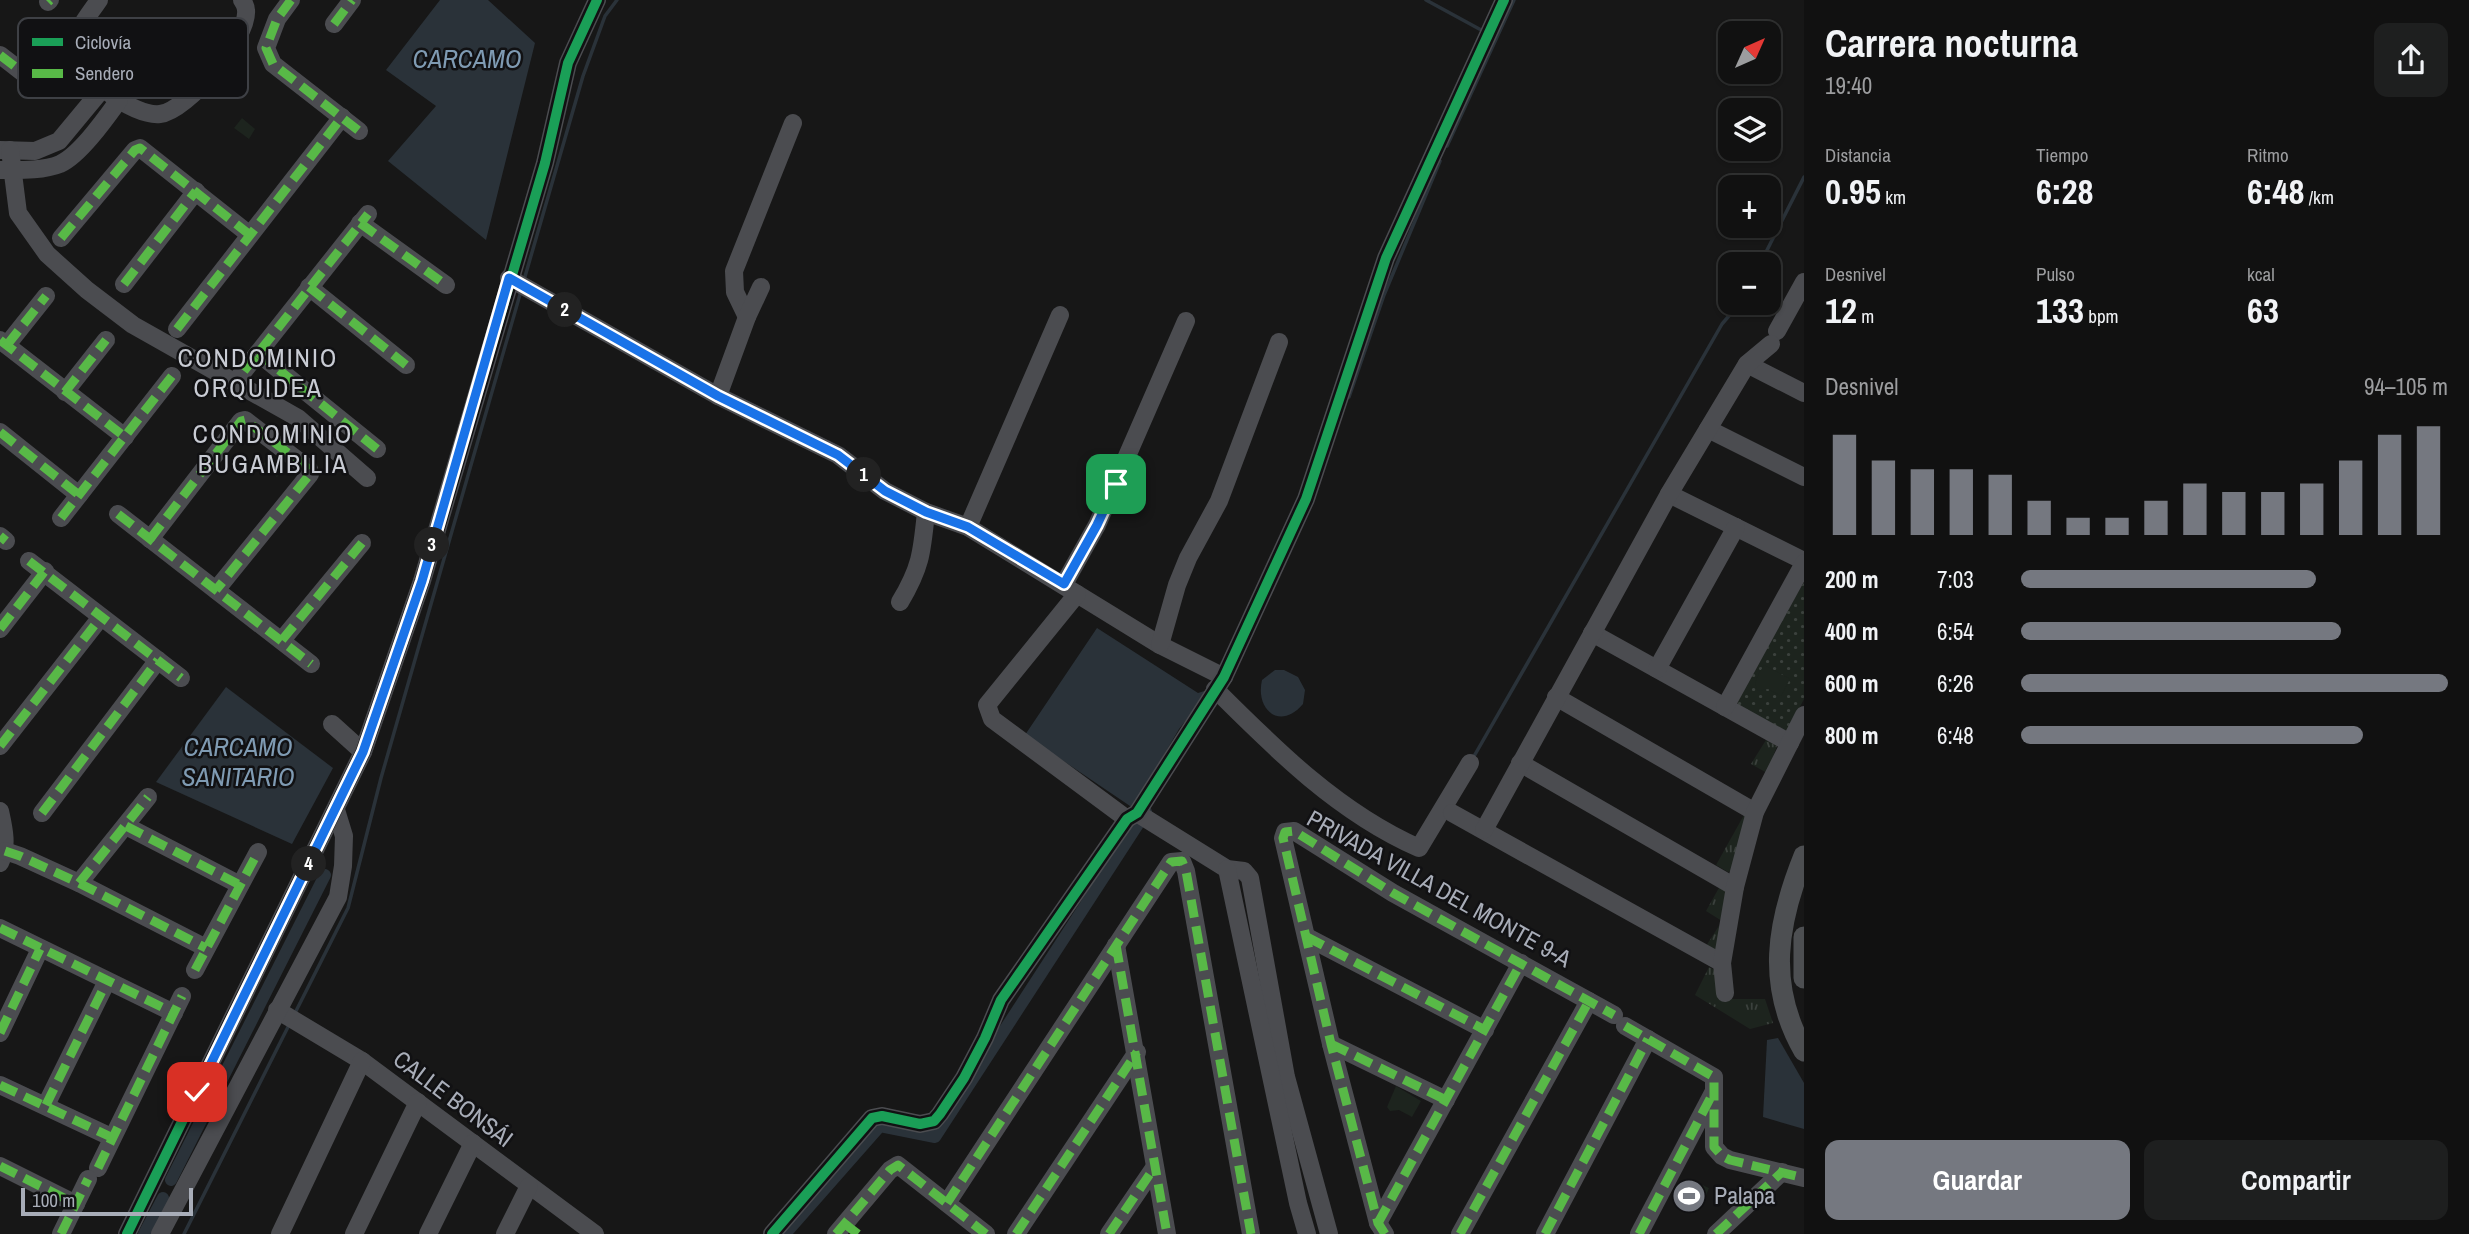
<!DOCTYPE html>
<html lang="es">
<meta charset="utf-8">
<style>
body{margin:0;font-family:"Archivo Narrow",sans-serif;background:#1e1f1f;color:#f1f3f6;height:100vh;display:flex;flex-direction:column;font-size:26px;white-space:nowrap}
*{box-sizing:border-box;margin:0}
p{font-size:23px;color:#9c9d9f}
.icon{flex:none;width:38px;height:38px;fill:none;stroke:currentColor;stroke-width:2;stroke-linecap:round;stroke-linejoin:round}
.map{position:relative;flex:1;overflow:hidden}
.side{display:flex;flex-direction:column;background:#111;width:665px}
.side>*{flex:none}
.needle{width:46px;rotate:45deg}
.controls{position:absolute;left:1718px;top:21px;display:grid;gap:14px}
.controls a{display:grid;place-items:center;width:63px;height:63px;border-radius:14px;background:#111;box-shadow:0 2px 5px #0004,0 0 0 2px #303131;font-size:35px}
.scale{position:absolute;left:21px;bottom:18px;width:172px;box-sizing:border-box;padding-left:7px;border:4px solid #a8adb8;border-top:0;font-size:19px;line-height:24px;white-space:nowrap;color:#a8adb8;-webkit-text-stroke:5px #111113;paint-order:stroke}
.pin{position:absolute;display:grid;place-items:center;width:60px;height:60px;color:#fff;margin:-30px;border-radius:14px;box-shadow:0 4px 10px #0006}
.km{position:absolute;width:35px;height:35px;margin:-18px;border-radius:50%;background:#222;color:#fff;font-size:19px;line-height:35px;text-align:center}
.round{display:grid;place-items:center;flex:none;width:74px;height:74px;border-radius:14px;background:#1e1f1f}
.overview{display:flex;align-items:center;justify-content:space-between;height:119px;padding:0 21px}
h1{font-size:38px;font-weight:700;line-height:52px}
.figures{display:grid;grid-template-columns:repeat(3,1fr);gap:10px;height:119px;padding:7px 21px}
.figures div{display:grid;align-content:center}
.figures b{font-size:35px;font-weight:700}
.figures small{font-size:19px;font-weight:400}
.figures p{font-size:19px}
.chart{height:196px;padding:14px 21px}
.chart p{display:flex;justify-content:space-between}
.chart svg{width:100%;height:126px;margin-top:7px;stroke:#757880;stroke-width:6}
.primary-button{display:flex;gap:14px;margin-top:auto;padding:14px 21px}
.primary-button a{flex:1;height:80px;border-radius:14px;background:#757880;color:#fff;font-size:28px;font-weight:700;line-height:80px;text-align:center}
.primary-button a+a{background:#1e1f1f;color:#f1f3f6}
ul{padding:0 21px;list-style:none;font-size:23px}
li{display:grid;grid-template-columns:112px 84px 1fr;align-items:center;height:52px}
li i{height:18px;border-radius:9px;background:#757880}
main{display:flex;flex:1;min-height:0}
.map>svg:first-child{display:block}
.grass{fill:url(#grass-tufts)}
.park{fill:url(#park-dots)}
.pitch{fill:#1d241e}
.water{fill:#2a3239}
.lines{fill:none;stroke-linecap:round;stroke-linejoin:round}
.stream{stroke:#2a3239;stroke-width:3.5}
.canal{stroke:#2a3239;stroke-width:12}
.minor{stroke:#4b4c50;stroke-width:18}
.major{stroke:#4d4f52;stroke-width:21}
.quiet{stroke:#58b947;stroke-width:9;stroke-dasharray:18 9;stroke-linecap:butt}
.cycleway-casing{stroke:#111113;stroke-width:15}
.cycleway{stroke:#1a9f57;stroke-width:10}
.route-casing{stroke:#fff;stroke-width:14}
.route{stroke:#1a73e8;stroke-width:9}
.labels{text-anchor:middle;stroke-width:5;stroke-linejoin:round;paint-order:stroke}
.street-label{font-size:24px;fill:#a8adb8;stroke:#111113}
.poi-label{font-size:24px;fill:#a8adb8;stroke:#111113;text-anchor:start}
.water-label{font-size:26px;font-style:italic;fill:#7f9bb3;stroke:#111113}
.neighbourhood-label{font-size:26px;letter-spacing:2px;fill:#c9ccd4;stroke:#111113}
.key{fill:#111113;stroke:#3e4045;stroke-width:2}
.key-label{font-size:19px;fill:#a8adb8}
</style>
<main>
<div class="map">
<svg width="1804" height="1234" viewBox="0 0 1804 1234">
<defs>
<pattern id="grass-tufts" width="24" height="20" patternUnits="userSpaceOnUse" patternTransform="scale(1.75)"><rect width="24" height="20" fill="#1d241e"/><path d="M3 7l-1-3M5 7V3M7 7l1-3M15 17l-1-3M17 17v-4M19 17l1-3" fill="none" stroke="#3b413d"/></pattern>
<pattern id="park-dots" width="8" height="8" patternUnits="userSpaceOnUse" patternTransform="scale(1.75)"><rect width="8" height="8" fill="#1d241e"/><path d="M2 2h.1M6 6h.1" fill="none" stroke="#3b413d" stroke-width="1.8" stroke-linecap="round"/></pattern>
</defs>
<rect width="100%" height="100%" fill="#171717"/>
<g class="grass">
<path d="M 1766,740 L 1777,746 L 1767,773 L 1751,764 Z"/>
<path d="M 1744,815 L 1748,820 L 1733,870 L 1728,872 L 1716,865 Z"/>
<path d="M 1720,886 L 1728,894 L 1719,947 L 1714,950 L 1706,946 L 1722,921 L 1706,911 Z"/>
<path d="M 1709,967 L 1715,970 L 1723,999 L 1765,999 L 1773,1023 L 1750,1029 L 1695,995 Z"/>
</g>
<path class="park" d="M 1804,582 L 1804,699 L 1788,730 L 1783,732 L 1738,707 L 1737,700 Z"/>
<g class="pitch">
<path d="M 242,118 L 255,129 L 249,139 L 234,128 Z"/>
<path d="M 269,458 L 283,469 L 277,477 L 262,466 Z"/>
<path d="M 1764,665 L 1790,679 L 1781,696 L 1768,689 L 1758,691 C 1752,681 1759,674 1764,665 Z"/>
<path d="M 1396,1086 L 1421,1101 L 1412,1117 L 1399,1110 L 1390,1111 L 1387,1107 Z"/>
<path d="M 1690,1179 L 1709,1188 L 1705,1198 L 1699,1194 L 1691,1211 L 1678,1202 Z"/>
</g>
<g class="water">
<path d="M 440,0 L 488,0 L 535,43 L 486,240 L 388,161 L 436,106 L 386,70 Z"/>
<path d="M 1097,628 L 1198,693 L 1211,689 L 1179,729 L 1133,808 L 1025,735 Z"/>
<path d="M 1275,670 L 1284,670 L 1298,677 L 1305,690 L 1303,704 C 1280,731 1255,710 1262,680 Z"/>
<path d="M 226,687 L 333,768 L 292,844 L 156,782 Z"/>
<path d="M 1778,1038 L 1804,1083 L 1804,1129 L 1763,1117 L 1767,1040 Z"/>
</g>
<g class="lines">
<g class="stream">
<path d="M 1426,0 L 1483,31"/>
<path d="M 1447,146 L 1514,0"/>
<path d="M 1760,264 L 1804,177"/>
<path d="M 524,280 L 583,76 L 605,16 L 617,0"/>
<path d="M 1349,397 L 1384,295 L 1440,161"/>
<path d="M 1473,758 L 1722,324 L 1740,303"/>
<path d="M 295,1013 L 348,908 L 381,778 L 521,291"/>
<path d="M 184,1234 L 290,1023"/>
</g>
<g class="canal">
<path d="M 171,1180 L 325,875"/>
<path d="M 144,1234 L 163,1198"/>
<path d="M 785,1234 L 880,1126 L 935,1137 L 1146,812"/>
</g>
<g class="minor">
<path d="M 99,0 C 89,15 76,28 76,47 C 76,75 133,117 160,114 C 187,111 249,38 246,10 C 246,7 244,3 242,0"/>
<path d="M 291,0 L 277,19 L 266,48 L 273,64 L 359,131"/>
<path d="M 48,2 L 50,0"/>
<path d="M 334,24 L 352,0"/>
<path d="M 0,55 L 35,82"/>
<path d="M 0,150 L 35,151 L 59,141 L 103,88"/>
<path d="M 10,150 L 18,213 L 47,254 L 87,290 L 133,325 L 298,418 L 367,478"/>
<path d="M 0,170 C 18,170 43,171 60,164 C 80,155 106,118 119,100"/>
<path d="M 360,223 L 446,285"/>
<path d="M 61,238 L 135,150 L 140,148 L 250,235"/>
<path d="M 509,278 L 718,396 L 838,455 L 885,491 L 926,512 L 968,527 L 1160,645 L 1224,677"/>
<path d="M 124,284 L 196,191"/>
<path d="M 309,287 L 406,365"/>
<path d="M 747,317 L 735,292 L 734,271 L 793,123"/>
<path d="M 177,329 L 342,117"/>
<path d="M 1777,331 L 1804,282"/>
<path d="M 0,340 L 125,437"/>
<path d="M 7,345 L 46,296"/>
<path d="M 258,353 L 377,449"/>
<path d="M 1747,364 L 1804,393"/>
<path d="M 235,382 L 368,214"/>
<path d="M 65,392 L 106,340"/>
<path d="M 718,396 L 747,317 L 761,287"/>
<path d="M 1708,429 L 1804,477"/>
<path d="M 0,432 L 79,495"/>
<path d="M 1669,494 L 1804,561"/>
<path d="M 118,514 L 311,664"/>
<path d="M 61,518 L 172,376"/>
<path d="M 968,527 L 1060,315"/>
<path d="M 0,536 L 6,541"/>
<path d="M 150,539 L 241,421 L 245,420 L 309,469 L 310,474 L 216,590"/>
<path d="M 29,561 L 181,678"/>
<path d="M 1064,584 L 1097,525 L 1186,321"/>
<path d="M 1077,594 L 987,705 L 992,719 L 1127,819"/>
<path d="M 900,602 C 921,567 922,552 926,512"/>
<path d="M 0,629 L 45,571"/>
<path d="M 1592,633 L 1790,743"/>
<path d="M 282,640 L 362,543"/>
<path d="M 1160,645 L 1177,585 L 1188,558 L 1219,501 L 1279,342"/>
<path d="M 1657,669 L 1736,527"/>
<path d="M 1215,689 C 1276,750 1339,813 1419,848 L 1470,763"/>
<path d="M 1556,697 L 1755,812"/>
<path d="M 1725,707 L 1804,563"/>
<path d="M 332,724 L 363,752"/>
<path d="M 0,746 L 101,617"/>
<path d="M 1520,763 L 1735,887"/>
<path d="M 0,811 C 4,829 8,846 0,863"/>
<path d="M 42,813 L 158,660"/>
<path d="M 1137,813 L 1227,869 L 1244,871 L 1250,878 L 1286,1077 L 1329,1234"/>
<path d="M 1452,813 L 1722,963"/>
<path d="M 126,826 L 240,885"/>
<path d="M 1484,830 L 1669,494 L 1747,364 L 1771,344"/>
<path d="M 5,851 L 20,856 L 79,883 L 206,948"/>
<path d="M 1227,869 L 1298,1203 L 1307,1234"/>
<path d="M 79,883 L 148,797"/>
<path d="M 0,928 L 174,1013"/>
<path d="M 1307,937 L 1485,1030"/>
<path d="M 1116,945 L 1167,1234"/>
<path d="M 195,970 L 258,852"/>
<path d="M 1725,993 L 1722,963 L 1735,887 L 1755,812 L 1804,715"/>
<path d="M 277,1010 L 362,1061 L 595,1234"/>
<path d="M 1625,1026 L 1714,1077 L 1714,1147 L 1722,1156 L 1730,1160 L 1804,1178"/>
<path d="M 0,1033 L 40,949"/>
<path d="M 1331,1044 L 1446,1100"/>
<path d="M 0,1085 L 111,1137"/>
<path d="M 46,1105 L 107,981"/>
<path d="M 0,1166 L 76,1204"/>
<path d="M 98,1168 L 182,996"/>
<path d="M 947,1203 L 1171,862 L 1182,861 L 1186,871 L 1251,1234"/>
<path d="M 1378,1223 L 1521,963"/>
<path d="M 61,1234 L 88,1179"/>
<path d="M 127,1234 L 363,752 L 422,581 L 545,163 L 568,63 L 597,0"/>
<path d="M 160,1234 L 338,897 L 343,866 L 344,836 L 336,810"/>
<path d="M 280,1234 L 362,1061"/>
<path d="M 354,1234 L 418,1102"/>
<path d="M 428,1234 L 473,1143"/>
<path d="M 505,1234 L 529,1186"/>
<path d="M 772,1234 L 872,1118 L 882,1116 L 920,1124 L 934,1121 L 940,1114 L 964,1078 L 985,1038 L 1001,1000 L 1127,819 L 1137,813 L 1224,677 L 1306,499 L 1386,258 L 1504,0"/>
<path d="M 836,1234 L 890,1170 L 898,1165 L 986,1234"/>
<path d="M 1016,1234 L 1137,1052"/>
<path d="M 1109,1234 L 1154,1168"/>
<path d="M 1385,1234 L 1378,1223 L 1331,1044 L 1283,838 L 1285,832 L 1294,831 L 1393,893 L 1614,1015"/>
<path d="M 1460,1234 L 1589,1001"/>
<path d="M 1545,1234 L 1648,1039"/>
<path d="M 1639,1234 L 1713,1093"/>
<path d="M 1716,1234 L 1782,1172"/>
</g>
<g class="major">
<path d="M 1804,856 C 1777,923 1766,985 1804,1051"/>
<path d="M 1804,937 L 1804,978"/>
</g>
<g class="quiet">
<path d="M 291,0 L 277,19 L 266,48 L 273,64 L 359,131"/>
<path d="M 48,2 L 50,0"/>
<path d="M 334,24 L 352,0"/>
<path d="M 0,55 L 35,82"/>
<path d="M 360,223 L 446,285"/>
<path d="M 61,238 L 135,150 L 140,148 L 250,235"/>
<path d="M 124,284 L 196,191"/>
<path d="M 309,287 L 406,365"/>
<path d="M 177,329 L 342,117"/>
<path d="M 0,340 L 125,437"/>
<path d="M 7,345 L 46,296"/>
<path d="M 258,353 L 377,449"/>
<path d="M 244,371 L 368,214"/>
<path d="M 65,392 L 106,340"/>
<path d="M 0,432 L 79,495"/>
<path d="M 118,514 L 311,664"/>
<path d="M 61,518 L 172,376"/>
<path d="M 0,536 L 6,541"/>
<path d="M 150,539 L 241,421 L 245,420 L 309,469 L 310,474 L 216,590"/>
<path d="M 29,561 L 181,678"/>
<path d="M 0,629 L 45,571"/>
<path d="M 282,640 L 362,543"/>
<path d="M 0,746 L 101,617"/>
<path d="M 42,813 L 158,660"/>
<path d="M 126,826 L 240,885"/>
<path d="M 5,851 L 20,856 L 79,883 L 206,948"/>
<path d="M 79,883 L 148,797"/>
<path d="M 0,928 L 174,1013"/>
<path d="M 1307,937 L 1485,1030"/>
<path d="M 1116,945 L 1167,1234"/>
<path d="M 195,970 L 258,852"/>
<path d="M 1625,1026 L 1714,1077 L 1714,1147 L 1722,1156 L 1730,1160 L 1804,1178"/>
<path d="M 0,1033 L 40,949"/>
<path d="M 1331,1044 L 1446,1100"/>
<path d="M 0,1085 L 111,1137"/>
<path d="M 46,1105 L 107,981"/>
<path d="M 0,1166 L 76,1204"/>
<path d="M 98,1168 L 182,996"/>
<path d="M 947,1203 L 1171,862 L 1182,861 L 1186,871 L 1251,1234"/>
<path d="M 1378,1223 L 1521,963"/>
<path d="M 845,1224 L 858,1234"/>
<path d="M 61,1234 L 88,1179"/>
<path d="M 836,1234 L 890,1170 L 898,1165 L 986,1234"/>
<path d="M 1016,1234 L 1137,1052"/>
<path d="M 1109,1234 L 1154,1168"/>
<path d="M 1385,1234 L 1378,1223 L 1331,1044 L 1283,838 L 1285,832 L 1294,831 L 1393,893 L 1614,1015"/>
<path d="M 1460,1234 L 1589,1001"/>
<path d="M 1545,1234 L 1648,1039"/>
<path d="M 1639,1234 L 1713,1093"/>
<path d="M 1716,1234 L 1782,1172"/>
</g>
<defs>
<g id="cycleway">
<path d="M 127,1234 L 363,752 L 422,581 L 545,163 L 568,63 L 597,0"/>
<path d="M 772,1234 L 872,1118 L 882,1116 L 920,1124 L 934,1121 L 940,1114 L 964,1078 L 985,1038 L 1001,1000 L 1127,819 L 1137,813 L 1224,677 L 1306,499 L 1386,258 L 1504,0"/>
</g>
</defs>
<use href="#cycleway" class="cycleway-casing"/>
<use href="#cycleway" class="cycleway"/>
</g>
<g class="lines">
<defs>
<path id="route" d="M 197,1092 L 363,752 L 422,581 L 509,278 L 718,396 L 838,455 L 885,491 L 926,512 L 968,527 L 1064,584 L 1097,525 L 1116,484"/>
</defs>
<use href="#route" class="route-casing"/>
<use href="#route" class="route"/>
</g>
<defs>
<symbol id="stadium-disc" viewBox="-11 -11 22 22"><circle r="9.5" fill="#757880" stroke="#111113"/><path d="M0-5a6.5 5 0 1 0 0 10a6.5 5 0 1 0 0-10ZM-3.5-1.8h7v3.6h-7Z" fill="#fff"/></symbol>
</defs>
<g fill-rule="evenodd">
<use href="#stadium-disc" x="1670" y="1177" width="38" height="38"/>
</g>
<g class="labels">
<g class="street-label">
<text transform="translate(1439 889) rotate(29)" y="8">PRIVADA VILLA DEL MONTE 9-A</text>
<text transform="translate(453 1099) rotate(37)" y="8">CALLE BONSÁI</text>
</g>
<g class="poi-label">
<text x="1714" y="1204">Palapa</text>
</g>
<g class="water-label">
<text x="467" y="68">CARCAMO</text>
<text x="238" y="756">CARCAMO<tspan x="238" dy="30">SANITARIO</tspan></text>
</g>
<g class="neighbourhood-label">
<text x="258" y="367">CONDOMINIO<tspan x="258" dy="30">ORQUIDEA</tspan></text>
<text x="273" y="443">CONDOMINIO<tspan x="273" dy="30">BUGAMBILIA</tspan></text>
</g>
</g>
<rect x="18" y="18" width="230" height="80" rx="10" class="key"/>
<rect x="32" y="38" width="31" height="8" fill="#1a9f57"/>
<rect x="32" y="69" width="31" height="9" fill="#58b947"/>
<g class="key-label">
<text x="75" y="49">Ciclovía</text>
<text x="75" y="80">Sendero</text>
</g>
</svg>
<div class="controls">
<a><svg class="needle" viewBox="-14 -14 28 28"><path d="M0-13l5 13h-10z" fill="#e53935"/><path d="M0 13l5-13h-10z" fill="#9c9d9f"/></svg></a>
<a><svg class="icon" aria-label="layers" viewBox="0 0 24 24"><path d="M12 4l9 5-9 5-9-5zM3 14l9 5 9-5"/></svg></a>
<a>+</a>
<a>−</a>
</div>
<div class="scale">100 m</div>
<div class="pin" style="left:1116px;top:484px;background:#1e9e55"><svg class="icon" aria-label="arrive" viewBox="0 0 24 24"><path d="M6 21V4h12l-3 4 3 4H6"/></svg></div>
<div class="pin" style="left:197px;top:1092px;background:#d93025"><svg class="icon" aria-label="check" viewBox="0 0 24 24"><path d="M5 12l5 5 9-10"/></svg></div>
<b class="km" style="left:864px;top:475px">1</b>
<b class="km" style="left:565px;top:310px">2</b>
<b class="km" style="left:432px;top:545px">3</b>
<b class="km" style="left:309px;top:864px">4</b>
</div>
<section class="side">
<div class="overview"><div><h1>Carrera nocturna</h1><p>19:40</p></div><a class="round"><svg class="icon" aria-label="share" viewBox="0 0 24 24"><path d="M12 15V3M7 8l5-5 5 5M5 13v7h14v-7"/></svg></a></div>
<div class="figures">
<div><p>Distancia</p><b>0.95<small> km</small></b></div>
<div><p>Tiempo</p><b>6:28</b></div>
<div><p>Ritmo</p><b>6:48<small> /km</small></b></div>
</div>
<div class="figures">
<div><p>Desnivel</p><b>12<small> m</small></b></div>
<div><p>Pulso</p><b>133<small> bpm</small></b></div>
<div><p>kcal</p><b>63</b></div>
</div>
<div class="chart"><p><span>Desnivel</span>94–105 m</p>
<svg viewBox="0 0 160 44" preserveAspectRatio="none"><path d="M5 44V9M15 44V18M25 44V21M35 44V21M45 44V23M55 44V32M65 44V38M75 44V38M85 44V32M95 44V26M105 44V29M115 44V29M125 44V26M135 44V18M145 44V9M155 44V6"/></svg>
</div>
<ul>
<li><b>200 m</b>7:03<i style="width:69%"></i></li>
<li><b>400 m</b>6:54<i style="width:75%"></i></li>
<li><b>600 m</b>6:26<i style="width:100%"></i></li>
<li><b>800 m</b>6:48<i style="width:80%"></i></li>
</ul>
<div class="primary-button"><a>Guardar</a><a>Compartir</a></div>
</section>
</main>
